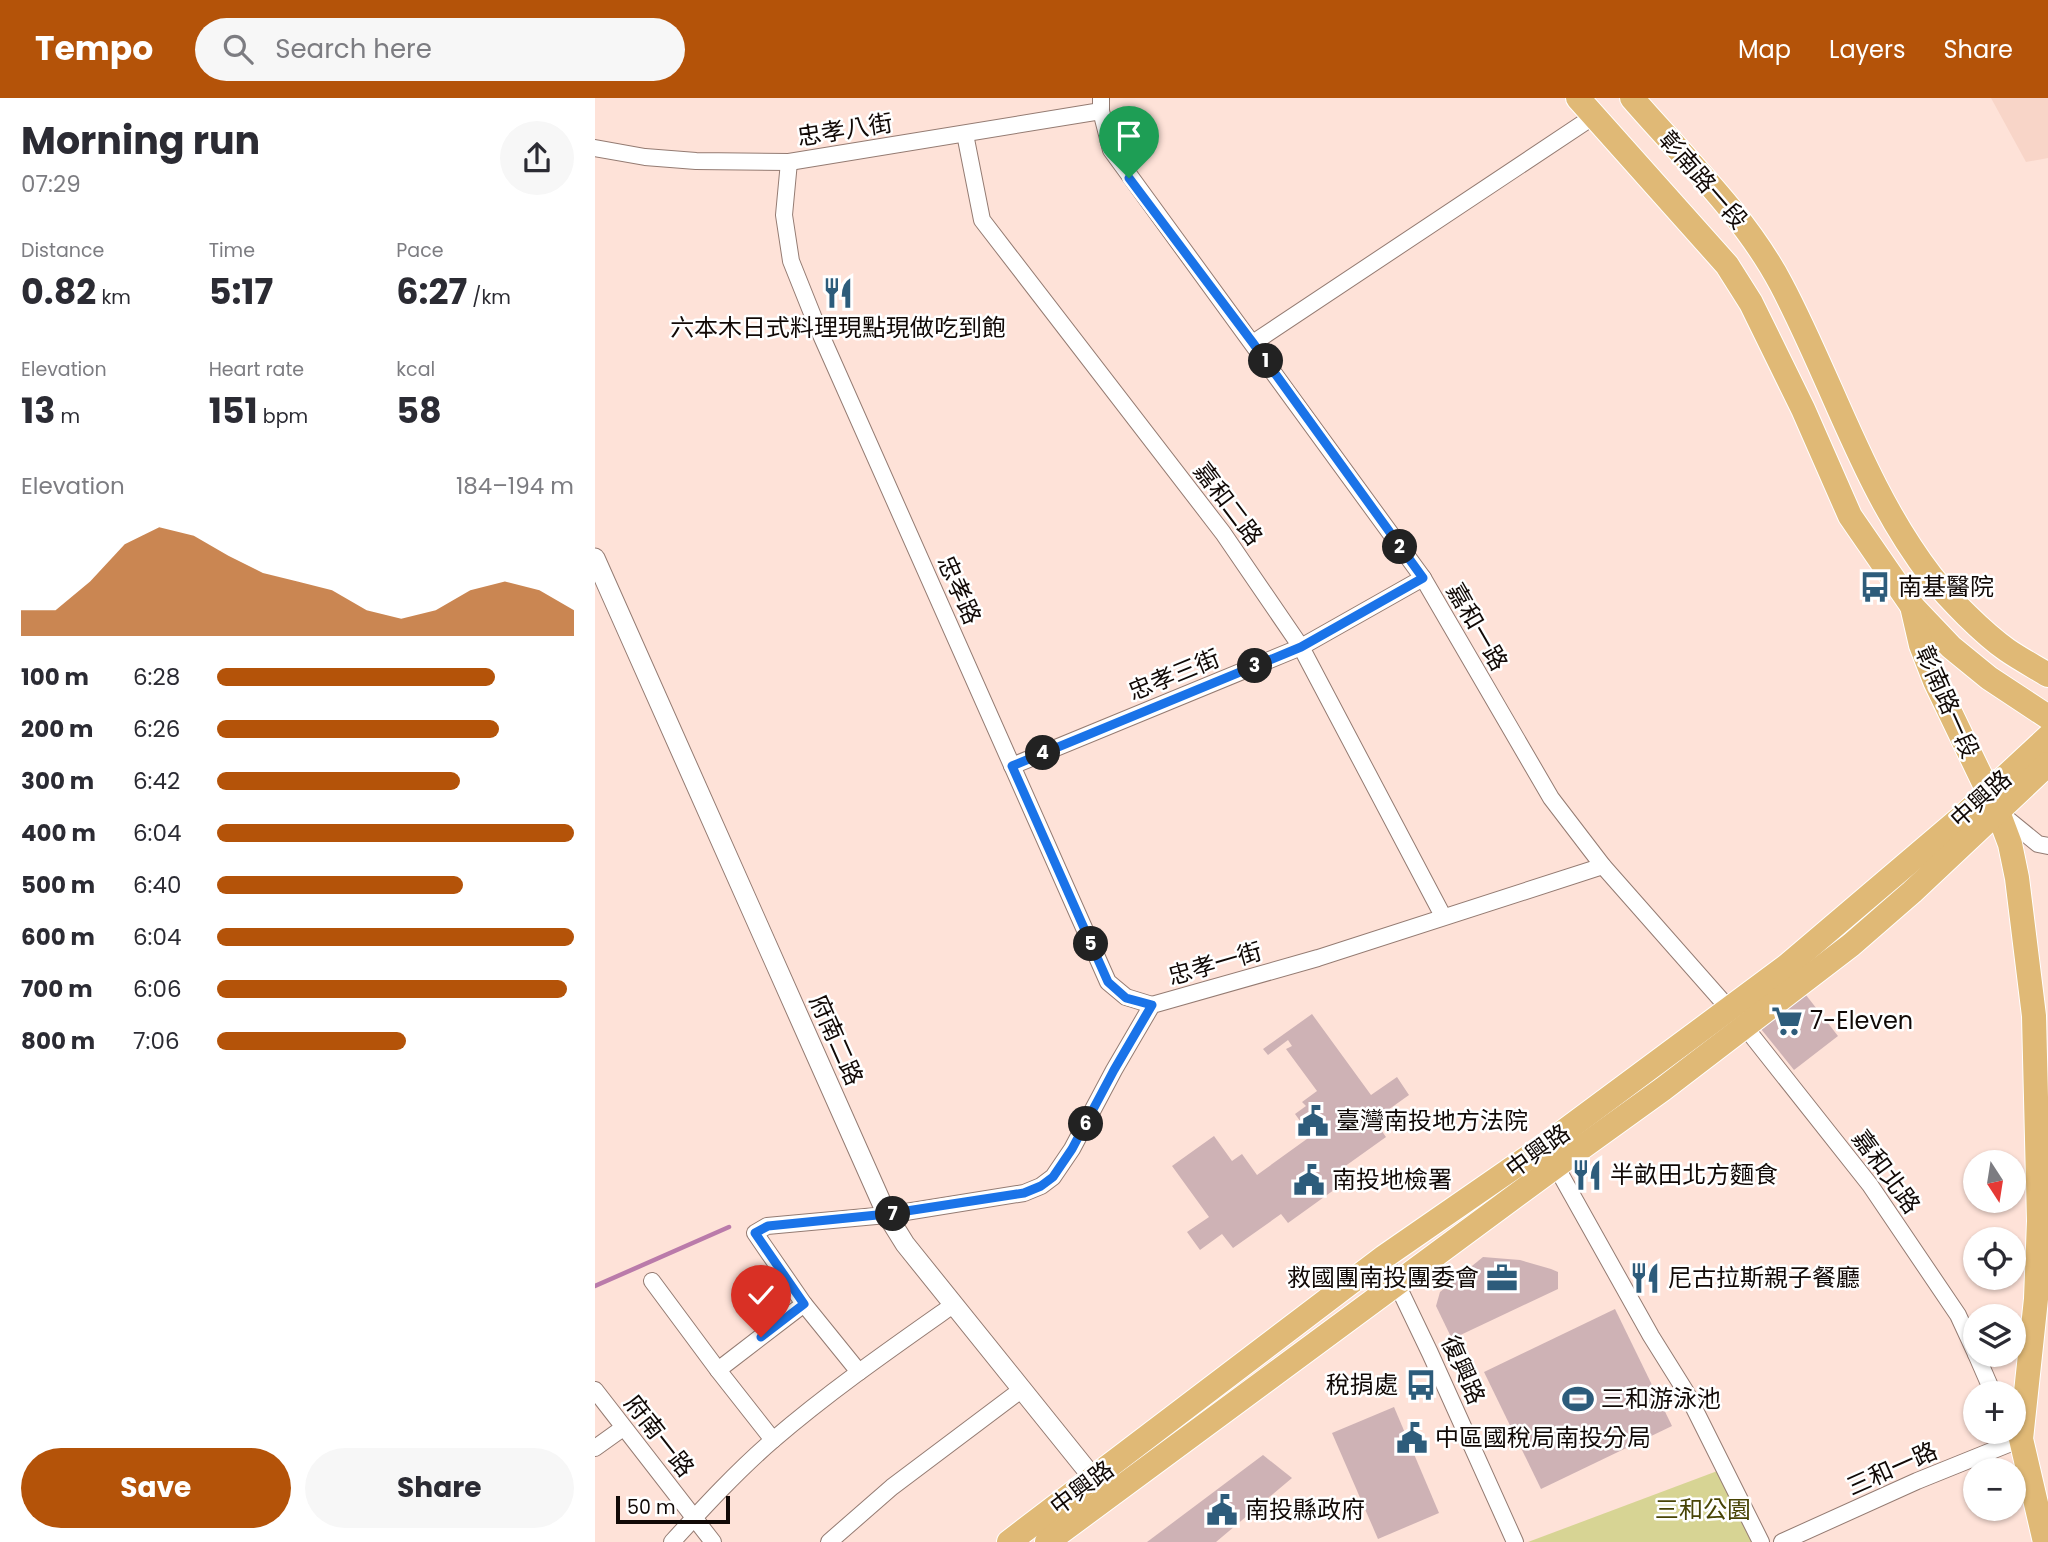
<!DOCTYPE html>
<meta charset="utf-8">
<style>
body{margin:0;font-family:Poppins,"Noto Sans TC",sans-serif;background:#f7f7f7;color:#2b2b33;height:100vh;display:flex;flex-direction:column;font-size:26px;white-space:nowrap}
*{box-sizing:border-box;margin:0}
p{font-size:23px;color:#7c7c81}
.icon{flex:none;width:38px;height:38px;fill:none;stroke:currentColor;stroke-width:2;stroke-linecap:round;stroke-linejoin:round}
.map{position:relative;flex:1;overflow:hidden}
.drawer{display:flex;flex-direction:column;background:#fff;width:595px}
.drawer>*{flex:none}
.needle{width:46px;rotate:168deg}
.tools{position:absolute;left:1368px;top:1052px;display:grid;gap:14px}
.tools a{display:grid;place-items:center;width:63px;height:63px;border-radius:50%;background:#fff;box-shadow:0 2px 5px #0004;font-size:35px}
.scale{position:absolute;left:21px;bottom:18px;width:114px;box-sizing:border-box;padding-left:7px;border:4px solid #110906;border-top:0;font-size:19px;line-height:24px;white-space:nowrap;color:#110906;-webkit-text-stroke:5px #fff;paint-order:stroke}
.pin{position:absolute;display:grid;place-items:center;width:60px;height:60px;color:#fff;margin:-72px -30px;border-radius:50% 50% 50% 0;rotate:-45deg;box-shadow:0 0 7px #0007}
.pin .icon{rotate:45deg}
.km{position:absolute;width:35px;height:35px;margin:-18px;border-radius:50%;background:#222;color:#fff;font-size:19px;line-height:35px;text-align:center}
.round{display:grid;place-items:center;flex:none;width:74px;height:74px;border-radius:37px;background:#f7f7f7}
.head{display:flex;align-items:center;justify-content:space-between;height:119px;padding:0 21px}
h1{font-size:38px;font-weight:700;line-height:52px}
.stats{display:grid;grid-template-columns:repeat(3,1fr);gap:10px;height:119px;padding:7px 21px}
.stats div{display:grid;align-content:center}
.stats b{font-size:35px;font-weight:700}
.stats small{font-size:19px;font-weight:400}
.stats p{font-size:19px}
.chart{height:196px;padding:14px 21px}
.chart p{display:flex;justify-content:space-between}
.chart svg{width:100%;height:126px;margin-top:7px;fill:#b45309;opacity:.7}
.button{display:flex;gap:14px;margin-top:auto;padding:14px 21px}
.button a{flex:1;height:80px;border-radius:42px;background:#b45309;color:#fff;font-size:28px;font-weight:700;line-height:80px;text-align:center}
.button a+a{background:#f7f7f7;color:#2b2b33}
ul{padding:0 21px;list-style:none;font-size:23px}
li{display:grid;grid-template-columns:112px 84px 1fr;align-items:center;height:52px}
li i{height:18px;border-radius:9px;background:#b45309}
header{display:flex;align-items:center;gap:42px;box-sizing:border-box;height:98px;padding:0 35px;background:#b45309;color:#fff}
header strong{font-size:33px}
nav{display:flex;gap:38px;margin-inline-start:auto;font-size:24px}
.search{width:490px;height:63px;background:#f7f7f7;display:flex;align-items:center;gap:18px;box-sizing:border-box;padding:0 24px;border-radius:38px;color:#7c7c81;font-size:26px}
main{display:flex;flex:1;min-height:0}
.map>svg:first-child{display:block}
.built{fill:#f8d5c8}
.green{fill:#d7d494}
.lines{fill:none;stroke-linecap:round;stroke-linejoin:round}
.stream{stroke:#ba7baa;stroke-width:4.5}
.building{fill:#ceb2b5}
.minor-casing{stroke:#947b72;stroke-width:18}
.tertiary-casing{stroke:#947b72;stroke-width:21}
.primary-casing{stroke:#fff;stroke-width:26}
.minor{stroke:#fff;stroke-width:16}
.tertiary{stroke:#fff;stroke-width:19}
.primary{stroke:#e0b976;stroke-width:24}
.route-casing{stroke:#fff;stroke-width:14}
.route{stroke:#1a73e8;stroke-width:9}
.labels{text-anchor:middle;stroke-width:5;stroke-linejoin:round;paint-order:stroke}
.street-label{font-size:24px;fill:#110906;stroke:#fff}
.poi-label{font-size:24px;fill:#110906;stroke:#fff;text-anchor:start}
.park-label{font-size:24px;fill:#484405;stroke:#fff}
</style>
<header>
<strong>Tempo</strong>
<div class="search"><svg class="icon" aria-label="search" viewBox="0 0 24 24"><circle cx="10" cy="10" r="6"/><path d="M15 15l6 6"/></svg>Search here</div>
<nav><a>Map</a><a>Layers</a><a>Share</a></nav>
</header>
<main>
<section class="drawer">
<div class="head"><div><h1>Morning run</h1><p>07:29</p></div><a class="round"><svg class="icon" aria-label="share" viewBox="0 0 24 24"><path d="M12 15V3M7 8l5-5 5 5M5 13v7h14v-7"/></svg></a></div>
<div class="stats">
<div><p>Distance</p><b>0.82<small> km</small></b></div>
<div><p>Time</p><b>5:17</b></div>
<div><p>Pace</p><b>6:27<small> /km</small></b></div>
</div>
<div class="stats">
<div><p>Elevation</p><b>13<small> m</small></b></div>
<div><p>Heart rate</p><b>151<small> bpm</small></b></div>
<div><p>kcal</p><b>58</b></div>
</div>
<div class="chart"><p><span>Elevation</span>184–194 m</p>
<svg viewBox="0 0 160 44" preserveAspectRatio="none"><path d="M0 44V35L10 35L20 25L30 12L40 6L50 9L60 16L70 22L80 25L90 28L100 35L110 38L120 35L130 28L140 25L150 28L160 35V44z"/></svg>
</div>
<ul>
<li><b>100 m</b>6:28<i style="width:78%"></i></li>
<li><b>200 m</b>6:26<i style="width:79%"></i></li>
<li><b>300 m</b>6:42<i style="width:68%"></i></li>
<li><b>400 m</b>6:04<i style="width:100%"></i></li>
<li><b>500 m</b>6:40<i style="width:69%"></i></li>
<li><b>600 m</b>6:04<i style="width:100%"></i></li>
<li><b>700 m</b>6:06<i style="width:98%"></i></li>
<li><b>800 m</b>7:06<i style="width:53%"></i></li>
</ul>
<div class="button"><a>Save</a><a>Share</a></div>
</section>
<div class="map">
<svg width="1453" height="1444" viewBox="0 0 1453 1444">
<rect width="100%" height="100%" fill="#fee2d8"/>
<path class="built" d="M 1396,0 L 1453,0 L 1453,60 L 1431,64 Z"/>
<path class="green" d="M 1125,1372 L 1160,1444 L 933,1444 Z"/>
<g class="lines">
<path class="stream" d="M 0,1188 L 134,1129"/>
</g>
<g class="building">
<path d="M 1211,897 L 1243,938 L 1199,972 L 1166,931 Z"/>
<path d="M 717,916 L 776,997 L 802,979 L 814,997 L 779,1022 L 791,1039 L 742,1074 L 750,1084 L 693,1125 L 686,1116 L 638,1150 L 627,1136 L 605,1152 L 592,1134 L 614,1119 L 577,1068 L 619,1038 L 637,1063 L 647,1056 L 662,1077 L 716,1038 L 700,1016 L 711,1008 L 707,1004 L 722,993 L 691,951 L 697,948 L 693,942 L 673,957 L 668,951 Z"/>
<path d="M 888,1159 L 925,1162 L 956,1171 L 963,1174 L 963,1191 L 857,1241 L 841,1208 L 845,1194 Z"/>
<path d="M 1020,1211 L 1077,1328 L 946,1391 L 889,1274 Z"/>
<path d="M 799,1309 L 844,1415 L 783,1441 L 737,1335 Z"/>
<path d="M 668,1357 L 697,1380 L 621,1444 L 552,1444 Z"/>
</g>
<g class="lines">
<defs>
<g id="minor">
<path d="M 506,0 L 506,13 L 516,52 L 828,480 L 956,700 L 1008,768 L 1150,929 L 1275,1087 L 1363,1217 L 1381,1256"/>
<path d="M 370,36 L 387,122 L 628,435 L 706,549 L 848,818"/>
<path d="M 0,50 L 50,59 L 101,63 L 194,64 L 506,13"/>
<path d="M 194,64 L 189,117 L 196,163 L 222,228 L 513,884 L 531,899 L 557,907"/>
<path d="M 658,245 L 999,18"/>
<path d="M 417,668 L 706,549 L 828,480"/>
<path d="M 1405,715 L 1443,746 L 1453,748"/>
<path d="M 958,1063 L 1056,1238 L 1091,1294 L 1166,1444"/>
<path d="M 789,1159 L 835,1255 L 920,1444"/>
<path d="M 57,1183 L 123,1272 L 178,1342"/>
<path d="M 1381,1256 L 1398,1295"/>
<path d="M 123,1272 L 209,1206"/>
<path d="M 264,1274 L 209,1206 L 160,1135 L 172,1128 L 292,1117 L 429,1095 L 446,1088 L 458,1079 L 477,1051 L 519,972 L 557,907 L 723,860 L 1008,768"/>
<path d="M 0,1292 L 118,1444"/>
<path d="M 0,1350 L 28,1330"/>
<path d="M 77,1444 C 109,1409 142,1373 178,1342 C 235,1293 297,1250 358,1207"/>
<path d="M 234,1444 L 297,1389 L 426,1292"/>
<path d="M 1187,1444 L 1322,1383 L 1426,1341 L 1422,1336"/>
</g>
<path id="tertiary" d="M 0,460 L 292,1117 L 310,1146 L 499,1381 L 504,1391"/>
<g id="primary">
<path d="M 983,0 L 1132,167 L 1156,205 L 1208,311 L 1255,418 L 1317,508 L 1356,549 L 1394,580 L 1453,619"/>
<path d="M 1037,0 C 1088,59 1149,116 1186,186 C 1237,282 1269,391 1336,478 C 1354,501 1389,536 1412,552 C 1425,561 1440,569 1453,577"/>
<path d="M 1317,508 L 1326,547 L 1340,583 L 1403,714 L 1415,746 L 1422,780 L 1439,918 L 1444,1123 L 1441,1201 L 1426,1341 L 1450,1444"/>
<path d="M 414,1444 L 789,1159 L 948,1049 L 1193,867 L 1367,719 L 1453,639"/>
<path d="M 452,1444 L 961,1068 L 1068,991 L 1256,847 L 1317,794 L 1453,666"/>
</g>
</defs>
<use href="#minor" class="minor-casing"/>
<use href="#tertiary" class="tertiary-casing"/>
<use href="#primary" class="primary-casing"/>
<use href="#minor" class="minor"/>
<use href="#tertiary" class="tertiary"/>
<use href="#primary" class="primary"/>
</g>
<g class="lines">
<defs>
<path id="route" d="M 166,1239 L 209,1206 L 160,1135 L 173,1128 L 292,1116 L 429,1095 L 446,1088 L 458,1079 L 477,1051 L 519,972 L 557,907 L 531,900 L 513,884 L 417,668 L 706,549 L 828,480 L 658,245 L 534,80"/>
</defs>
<use href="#route" class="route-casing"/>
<use href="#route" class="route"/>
</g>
<defs>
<symbol id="restaurant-bare" viewBox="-9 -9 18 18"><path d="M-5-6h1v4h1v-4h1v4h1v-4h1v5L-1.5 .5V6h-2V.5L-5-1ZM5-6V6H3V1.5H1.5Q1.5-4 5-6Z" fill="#2d5c7b" stroke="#fff" stroke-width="2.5" paint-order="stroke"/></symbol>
<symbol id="bus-bare" viewBox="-9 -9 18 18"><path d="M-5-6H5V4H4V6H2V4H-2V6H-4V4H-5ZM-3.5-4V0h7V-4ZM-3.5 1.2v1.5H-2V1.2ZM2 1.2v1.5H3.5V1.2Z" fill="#2d5c7b" stroke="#fff" stroke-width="2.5" paint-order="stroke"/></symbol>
<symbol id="supermarket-bare" viewBox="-9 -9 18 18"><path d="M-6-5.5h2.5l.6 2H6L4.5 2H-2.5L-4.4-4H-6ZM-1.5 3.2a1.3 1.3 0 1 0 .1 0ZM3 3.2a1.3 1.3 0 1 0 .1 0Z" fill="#2d5c7b" stroke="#fff" stroke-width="2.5" paint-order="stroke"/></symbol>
<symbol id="civic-bare" viewBox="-9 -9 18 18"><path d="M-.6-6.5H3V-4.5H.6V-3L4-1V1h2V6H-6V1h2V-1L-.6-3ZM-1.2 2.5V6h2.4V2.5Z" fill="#2d5c7b" stroke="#fff" stroke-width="2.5" paint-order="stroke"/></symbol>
<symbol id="office-bare" viewBox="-9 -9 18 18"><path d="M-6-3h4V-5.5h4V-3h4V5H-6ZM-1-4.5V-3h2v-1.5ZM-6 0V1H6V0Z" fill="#2d5c7b" stroke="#fff" stroke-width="2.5" paint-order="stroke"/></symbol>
<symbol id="stadium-bare" viewBox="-9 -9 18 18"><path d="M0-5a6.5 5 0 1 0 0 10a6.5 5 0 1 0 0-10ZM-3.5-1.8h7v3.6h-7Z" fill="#2d5c7b" stroke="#fff" stroke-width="2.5" paint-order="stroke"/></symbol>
</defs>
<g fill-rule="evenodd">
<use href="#restaurant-bare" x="221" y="173" width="44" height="44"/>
<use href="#bus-bare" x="1258" y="467" width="44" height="44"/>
<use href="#supermarket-bare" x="1170" y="901" width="44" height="44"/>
<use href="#civic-bare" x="696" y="1001" width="44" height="44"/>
<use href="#restaurant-bare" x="970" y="1055" width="44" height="44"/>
<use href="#civic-bare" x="692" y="1060" width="44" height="44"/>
<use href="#office-bare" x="885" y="1158" width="44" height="44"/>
<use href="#restaurant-bare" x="1028" y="1158" width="44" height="44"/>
<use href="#bus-bare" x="804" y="1265" width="44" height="44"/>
<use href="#stadium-bare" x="961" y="1279" width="44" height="44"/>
<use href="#civic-bare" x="795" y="1318" width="44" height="44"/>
<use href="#civic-bare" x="605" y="1390" width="44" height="44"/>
</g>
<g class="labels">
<g class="street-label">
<text transform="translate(250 32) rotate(-9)" y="8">忠孝八街</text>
<text transform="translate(1108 82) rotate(49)" y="8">彰南路一段</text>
<text transform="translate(633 406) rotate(53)" y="8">嘉和二路</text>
<text transform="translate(364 492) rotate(66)" y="8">忠孝路</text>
<text transform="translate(882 529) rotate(60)" y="8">嘉和一路</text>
<text transform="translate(579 577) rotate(-22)" y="8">忠孝三街</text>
<text transform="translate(1352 604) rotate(66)" y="8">彰南路一段</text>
<text transform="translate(1386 701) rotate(-42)" y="8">中興路</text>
<text transform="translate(620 866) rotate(-16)" y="8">忠孝一街</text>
<text transform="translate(241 942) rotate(66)" y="8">府南二路</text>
<text transform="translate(943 1053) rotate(-36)" y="8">中興路</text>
<text transform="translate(1291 1074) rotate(54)" y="8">嘉和北路</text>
<text transform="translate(868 1272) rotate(66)" y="8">復興路</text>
<text transform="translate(64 1338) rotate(52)" y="8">府南一路</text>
<text transform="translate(1297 1371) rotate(-24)" y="8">三和一路</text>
<text transform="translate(487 1390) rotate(-37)" y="8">中興路</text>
</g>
<g class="poi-label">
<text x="243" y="238" text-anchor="middle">六本木日式料理現點現做吃到飽</text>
<text x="1303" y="497">南基醫院</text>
<text x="1215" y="931">7-Eleven</text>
<text x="741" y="1031">臺灣南投地方法院</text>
<text x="1015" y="1085">半畝田北方麵食</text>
<text x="737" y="1090">南投地檢署</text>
<text x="884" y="1188" text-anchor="end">救國團南投團委會</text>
<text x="1073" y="1188">尼古拉斯親子餐廳</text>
<text x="803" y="1295" text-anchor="end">稅捐處</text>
<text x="1006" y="1309">三和游泳池</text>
<text x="840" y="1348">中區國稅局南投分局</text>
<text x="650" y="1420">南投縣政府</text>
</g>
<g class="park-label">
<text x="1108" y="1420">三和公園</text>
</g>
</g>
</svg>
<div class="tools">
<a><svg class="needle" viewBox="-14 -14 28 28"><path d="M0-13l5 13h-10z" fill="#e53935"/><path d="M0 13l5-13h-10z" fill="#7c7c81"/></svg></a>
<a><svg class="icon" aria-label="locate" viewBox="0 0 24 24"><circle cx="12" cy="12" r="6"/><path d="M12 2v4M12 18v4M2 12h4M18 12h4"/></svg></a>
<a><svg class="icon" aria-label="layers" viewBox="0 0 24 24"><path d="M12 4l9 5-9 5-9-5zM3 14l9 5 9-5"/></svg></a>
<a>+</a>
<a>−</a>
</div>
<div class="scale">50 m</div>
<div class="pin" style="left:534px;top:80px;background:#1e9e55"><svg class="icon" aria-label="arrive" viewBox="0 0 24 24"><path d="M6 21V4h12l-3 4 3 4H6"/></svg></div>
<div class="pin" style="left:166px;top:1239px;background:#d93025"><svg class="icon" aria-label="check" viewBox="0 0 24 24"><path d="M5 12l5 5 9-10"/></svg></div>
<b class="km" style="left:671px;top:263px">1</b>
<b class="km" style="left:805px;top:449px">2</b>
<b class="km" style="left:660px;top:568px">3</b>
<b class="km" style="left:448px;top:655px">4</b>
<b class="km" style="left:496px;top:846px">5</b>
<b class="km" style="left:491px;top:1026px">6</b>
<b class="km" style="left:298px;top:1116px">7</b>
</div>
</main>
